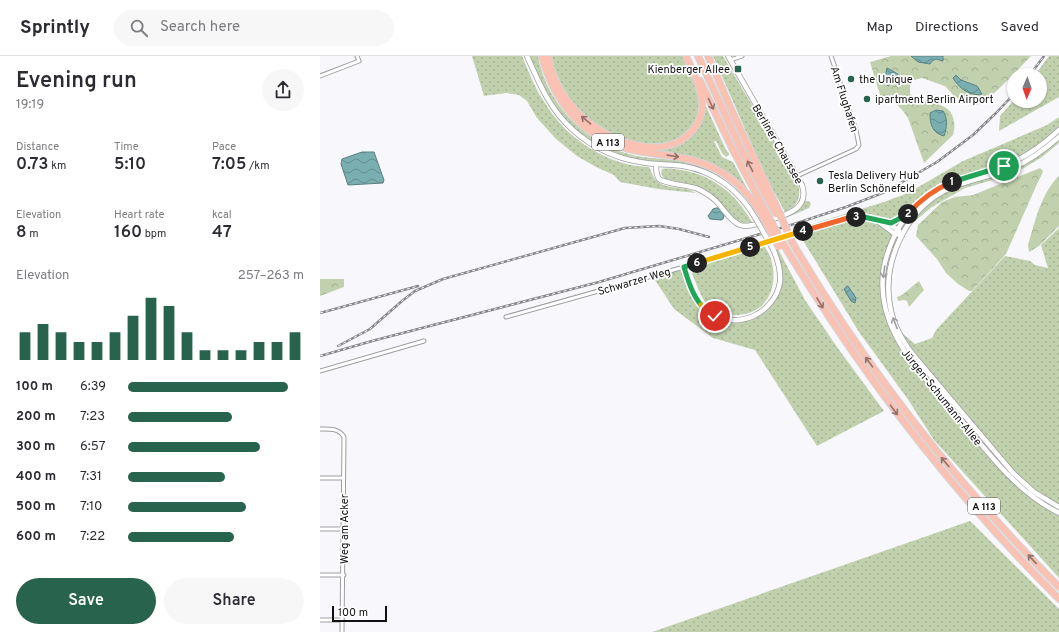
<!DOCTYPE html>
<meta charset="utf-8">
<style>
body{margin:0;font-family:Overpass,sans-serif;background:#f7f7f7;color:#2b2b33;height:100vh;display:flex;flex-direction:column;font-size:15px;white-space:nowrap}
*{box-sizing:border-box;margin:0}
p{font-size:13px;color:#7c7c81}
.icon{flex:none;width:22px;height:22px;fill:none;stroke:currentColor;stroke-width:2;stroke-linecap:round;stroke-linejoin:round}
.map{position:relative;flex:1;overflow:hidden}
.panel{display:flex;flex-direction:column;background:#fff;width:320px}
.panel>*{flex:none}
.needle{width:26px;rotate:182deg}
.fabs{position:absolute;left:687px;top:12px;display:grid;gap:8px}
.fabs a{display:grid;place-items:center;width:40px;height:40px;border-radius:50%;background:#fff;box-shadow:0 1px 3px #0004;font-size:20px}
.scale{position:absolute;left:12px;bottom:10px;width:55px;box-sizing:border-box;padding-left:4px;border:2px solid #111113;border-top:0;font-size:11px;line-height:14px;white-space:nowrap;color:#111113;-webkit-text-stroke:3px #fff;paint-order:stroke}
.pin{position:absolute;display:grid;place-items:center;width:34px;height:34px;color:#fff;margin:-17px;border:2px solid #fff;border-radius:50%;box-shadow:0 1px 4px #0007}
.km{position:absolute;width:20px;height:20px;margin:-10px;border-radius:50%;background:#222;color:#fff;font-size:11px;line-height:20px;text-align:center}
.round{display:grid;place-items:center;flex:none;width:42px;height:42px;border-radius:21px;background:#f7f7f7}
.headline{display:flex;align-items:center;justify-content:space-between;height:68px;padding:0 16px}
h1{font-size:22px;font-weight:600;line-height:30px}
.metrics{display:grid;grid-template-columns:repeat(3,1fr);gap:6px;height:68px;padding:4px 16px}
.metrics div{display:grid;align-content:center}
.metrics b{font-size:17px;font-weight:600}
.metrics small{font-size:11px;font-weight:400}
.metrics p{font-size:11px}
.chart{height:112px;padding:8px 16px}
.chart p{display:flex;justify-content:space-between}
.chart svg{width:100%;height:72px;margin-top:4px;stroke:#28634d;stroke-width:6}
.button{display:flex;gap:8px;margin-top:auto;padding:8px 16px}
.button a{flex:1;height:46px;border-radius:24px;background:#28634d;color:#fff;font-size:16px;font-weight:600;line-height:46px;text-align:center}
.button a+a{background:#f7f7f7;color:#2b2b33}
ul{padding:0 16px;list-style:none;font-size:13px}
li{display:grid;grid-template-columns:64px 48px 1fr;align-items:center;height:30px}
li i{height:10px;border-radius:5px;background:#28634d}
header{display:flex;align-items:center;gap:24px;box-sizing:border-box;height:56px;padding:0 20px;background:#fff;border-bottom:1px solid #e1e1e2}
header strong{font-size:19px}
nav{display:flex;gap:22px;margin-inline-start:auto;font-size:14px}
.search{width:280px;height:36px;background:#f7f7f7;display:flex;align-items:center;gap:10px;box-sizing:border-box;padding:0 14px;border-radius:22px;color:#7c7c81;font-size:15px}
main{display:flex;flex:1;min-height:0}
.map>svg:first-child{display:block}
.grass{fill:url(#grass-dots)}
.forest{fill:url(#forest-crowns);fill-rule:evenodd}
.water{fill:url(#water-waves);stroke:#5a8082}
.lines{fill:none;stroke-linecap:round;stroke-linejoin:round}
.street-casing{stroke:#9e9ea1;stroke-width:5}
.secondary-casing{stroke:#9e9ea1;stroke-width:6}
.highway-casing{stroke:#d4d4d5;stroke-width:8}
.street{stroke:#fff;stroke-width:3}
.secondary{stroke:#fff;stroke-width:4.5}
.highway{stroke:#fbc1b3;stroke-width:6}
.rail-casing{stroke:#868689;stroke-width:2.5}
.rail{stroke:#fff;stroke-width:1;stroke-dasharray:3;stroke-linecap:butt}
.secondary-bridge-casing{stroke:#9e9ea1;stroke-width:6;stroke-linecap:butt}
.highway-bridge-casing{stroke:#d4d4d5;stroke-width:8;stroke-linecap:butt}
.secondary-bridge{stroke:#fff;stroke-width:4.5}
.highway-bridge{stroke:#fbc1b3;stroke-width:6}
.oneway{stroke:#92726b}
.oneway2{stroke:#a0a0a1}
.split-1-casing{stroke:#fff;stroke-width:8}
.split-2-casing{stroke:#fff;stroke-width:8}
.split-3-casing{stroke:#fff;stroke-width:8}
.split-4-casing{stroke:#fff;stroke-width:8}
.split-5-casing{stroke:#fff;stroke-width:8}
.split-6-casing{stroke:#fff;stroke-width:8}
.split-7-casing{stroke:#fff;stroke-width:8}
.split-8-casing{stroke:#fff;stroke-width:8}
.split-1{stroke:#22a559;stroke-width:5}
.split-2{stroke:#f0652b;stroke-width:5}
.split-3{stroke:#22a559;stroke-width:5}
.split-4{stroke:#f0652b;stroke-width:5}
.split-5{stroke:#f5b400;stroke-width:5}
.split-6{stroke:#f5b400;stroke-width:5}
.split-7{stroke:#22a559;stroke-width:5}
.split-8{stroke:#f5b400;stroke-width:5}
.poi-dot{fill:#28634d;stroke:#fff;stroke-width:1.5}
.labels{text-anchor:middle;stroke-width:3.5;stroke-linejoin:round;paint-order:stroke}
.shield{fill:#fff;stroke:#58585a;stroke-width:1}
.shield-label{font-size:10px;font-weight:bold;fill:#111113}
.poi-label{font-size:11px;fill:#111113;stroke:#fff;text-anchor:start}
.street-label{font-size:11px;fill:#111113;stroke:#fff}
</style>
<header>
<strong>Sprintly</strong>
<div class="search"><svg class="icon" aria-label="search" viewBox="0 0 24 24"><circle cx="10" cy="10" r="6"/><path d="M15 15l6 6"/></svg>Search here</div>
<nav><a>Map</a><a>Directions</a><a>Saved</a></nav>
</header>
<main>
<section class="panel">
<div class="headline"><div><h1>Evening run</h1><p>19:19</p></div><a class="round"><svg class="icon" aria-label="share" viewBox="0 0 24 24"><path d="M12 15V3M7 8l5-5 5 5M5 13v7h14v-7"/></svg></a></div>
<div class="metrics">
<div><p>Distance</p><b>0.73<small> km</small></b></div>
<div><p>Time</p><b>5:10</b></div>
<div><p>Pace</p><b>7:05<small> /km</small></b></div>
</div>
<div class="metrics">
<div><p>Elevation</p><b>8<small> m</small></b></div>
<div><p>Heart rate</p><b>160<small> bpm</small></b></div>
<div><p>kcal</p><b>47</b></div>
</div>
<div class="chart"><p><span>Elevation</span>257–263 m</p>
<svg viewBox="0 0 160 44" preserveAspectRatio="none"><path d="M5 44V27M15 44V22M25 44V27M35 44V33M45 44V33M55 44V27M65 44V17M75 44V6M85 44V11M95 44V27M105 44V38M115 44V38M125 44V38M135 44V33M145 44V33M155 44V27"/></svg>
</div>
<ul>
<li><b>100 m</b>6:39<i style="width:91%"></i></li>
<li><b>200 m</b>7:23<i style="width:59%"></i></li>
<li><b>300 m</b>6:57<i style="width:75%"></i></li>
<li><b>400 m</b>7:31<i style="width:55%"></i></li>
<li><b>500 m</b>7:10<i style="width:67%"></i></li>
<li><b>600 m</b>7:22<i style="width:60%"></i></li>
</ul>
<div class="button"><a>Save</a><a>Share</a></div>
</section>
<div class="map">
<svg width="739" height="576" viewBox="0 0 739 576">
<defs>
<pattern id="grass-dots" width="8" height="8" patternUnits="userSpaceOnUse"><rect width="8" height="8" fill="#c1d1ae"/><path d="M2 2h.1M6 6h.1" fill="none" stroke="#a5b295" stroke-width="1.8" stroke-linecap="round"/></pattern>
<pattern id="forest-crowns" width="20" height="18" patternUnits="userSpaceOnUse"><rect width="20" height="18" fill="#c1d1ae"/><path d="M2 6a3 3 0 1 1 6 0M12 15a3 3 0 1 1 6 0" fill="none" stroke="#a5b295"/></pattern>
<pattern id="water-waves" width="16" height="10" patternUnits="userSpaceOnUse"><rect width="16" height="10" fill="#7aafb1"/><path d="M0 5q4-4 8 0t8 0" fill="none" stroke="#638d8f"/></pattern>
</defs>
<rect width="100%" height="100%" fill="#f8f8fc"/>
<g class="grass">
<path d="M 152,0 L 202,0 C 209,16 215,33 225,47 C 246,82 287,110 329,111 C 332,116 333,122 337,125 C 344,133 365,130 376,137 L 338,133 L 300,126 L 294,119 L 276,111 L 257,100 L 236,83 L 217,62 L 207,45 L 199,39 L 186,37 L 164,40 Z"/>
<path d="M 209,0 L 218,0 C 227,50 268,90 317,100 C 339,104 362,102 382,111 C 405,121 421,136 435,155 L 434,156 C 418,131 394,112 363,108 C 349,106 335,107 321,104 C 296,100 272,89 254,72 C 232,52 221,26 209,0 Z"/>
<path d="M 230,0 L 363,0 C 370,15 378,29 380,45 C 381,53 378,62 374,68 C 353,105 295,85 269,64 C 249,46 238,25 230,0 Z"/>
<path d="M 393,0 L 403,0 L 477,125 C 482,138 479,151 465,156 L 447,123 Z"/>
<path d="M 729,0 L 739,0 L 739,41 L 679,75 L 680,60 L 694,44 L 720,45 L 720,19 L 715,19 Z"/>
<path d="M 385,48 L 406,94 L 409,97 L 409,99 L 406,101 L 402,97 L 396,85 L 394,85 L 402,101 L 413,106 L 429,136 C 394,103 375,100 329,94 C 359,95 384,81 385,48 Z"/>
<path d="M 739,61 L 739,87 L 722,101 L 704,112 L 683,121 L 645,132 L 612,151 L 590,169 L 581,186 L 575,202 L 572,219 L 571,236 L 575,262 L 582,277 L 595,288 L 612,282 L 616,274 L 685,200 L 710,205 L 715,209 L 728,212 L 721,189 L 739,172 L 739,522 L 614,384 L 587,342 L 539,276 L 476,173 L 564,146 L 588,137 L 643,105 L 727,69 Z"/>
<path d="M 342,113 C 348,112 355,113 361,114 C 393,119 416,138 432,166 L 424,167 L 415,163 L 397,144 L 374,129 L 345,123 C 341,120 341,117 342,113 Z"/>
<path d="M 484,145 L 489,145 L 491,148 L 489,152 L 468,161 L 481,152 Z"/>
<path d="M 444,189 C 446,194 450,198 451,203 C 459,230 448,257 418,259 C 407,259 397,257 389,250 C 380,242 377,228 372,218 L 374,213 L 379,208 Z"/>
<path d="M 458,193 L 485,244 L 517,291 L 564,355 L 497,390 L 435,294 L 393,282 L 354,253 L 333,221 C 339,219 354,213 360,215 C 368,217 368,230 370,236 C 372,241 376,248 380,252 C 385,256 390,260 395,263 C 413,272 446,264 454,245 C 456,241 456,236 457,233 C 461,217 463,210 456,194 Z"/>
<path d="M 650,465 L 739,553 L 739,576 L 332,576 Z"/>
</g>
<g class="forest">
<path d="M 571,0 L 591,0 L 612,5 L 616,3 L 623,5 L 623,0 L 711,0 L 688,24 L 668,43 L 660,48 L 654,49 L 635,41 L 625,30 L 602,22 L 594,24 L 590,30 L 590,38 C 603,49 632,43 634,66 C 635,70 634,75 633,79 L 604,107 L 588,62 L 583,55 L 573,44 L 564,44 L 561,42 L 550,6 ZM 567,13 L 578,17 L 564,25 Z"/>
<path d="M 720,112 L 723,115 L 722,118 L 717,128 L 686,198 L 652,235 L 649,235 L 638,228 L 626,217 L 617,203 L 596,180 L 598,169 L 622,146 L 635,141 L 653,139 Z"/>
<path d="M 739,120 L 739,170 L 719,190 L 709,196 L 708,189 C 715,166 721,137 739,120 Z"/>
<path d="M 0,223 L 24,223 L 24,231 L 0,240 Z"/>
<path d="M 599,225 L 604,234 L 589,251 L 587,245 L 584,244 L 578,245 L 577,241 L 582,239 Z"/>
</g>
<g class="water">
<path d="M 591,0 L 623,0 L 623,5 L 616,3 L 612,5 L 610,8 L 598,6 Z"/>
<path d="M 567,12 L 578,18 L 576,24 L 568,30 L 564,25 Z"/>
<path d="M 636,19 L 641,24 L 657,30 L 662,38 C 650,41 639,32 633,22 Z"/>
<path d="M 616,54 L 623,55 C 628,62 627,71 624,80 C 612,77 610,68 610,57 Z"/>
<path d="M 42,96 L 54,96 L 64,124 L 63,127 L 28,129 L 21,108 L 22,103 Z"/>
<path d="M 396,152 L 399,152 L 404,160 L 403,163 L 401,164 L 390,163 L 388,160 L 393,153 Z"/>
<path d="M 528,230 L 536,242 L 535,247 L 531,245 L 524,233 Z"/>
</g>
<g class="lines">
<defs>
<g id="street">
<path d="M 410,4 L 422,0"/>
<path d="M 0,20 L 39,5 L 37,0"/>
<path d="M 477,120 L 536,93 L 539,89 L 536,74 L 511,0"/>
<path d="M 186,261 L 364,211"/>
<path d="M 0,315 L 104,285"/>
<path d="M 0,373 C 9,373 19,372 24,381 L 22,576"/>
<path d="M 0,422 L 23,422"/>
<path d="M 0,473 L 24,473"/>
<path d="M 0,519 L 24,519"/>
<path d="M 0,564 L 22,564"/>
</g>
<g id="secondary">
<path d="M 207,0 C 219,27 230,54 253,74 C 272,91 295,102 320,106 C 334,109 349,108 363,110 C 395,115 420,135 436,163"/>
<path d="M 739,74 C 723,89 704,103 683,110 C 651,122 622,125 596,150 C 582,163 573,180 567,199 C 546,267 601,317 641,364 C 670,399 697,436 739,457"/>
<path d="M 739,81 C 723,95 705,108 685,115 C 665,122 643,125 624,135 C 585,156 562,207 570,250 C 573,269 583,286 595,301 L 693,417 L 714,436 L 739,451"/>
<path d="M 336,108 C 336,113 336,119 339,123 C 345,128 369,129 378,133 C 384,136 391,140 396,145 C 403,152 410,165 420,169 C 428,172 438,167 447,165 C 465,159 490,154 482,129 L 408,0"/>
<path d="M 559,166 L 575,178 L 582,179"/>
<path d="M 568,167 L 575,166 L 585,161"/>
<path d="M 453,193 C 458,204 461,214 460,226 C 455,257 418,275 391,257 C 385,253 380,249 376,242 C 370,233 367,221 364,211 L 528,162 C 545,160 566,163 579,175"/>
</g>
<g id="highway">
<path d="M 222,0 C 234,48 267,86 318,95 C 345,100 372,100 397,114 C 417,124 432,142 443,161"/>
<path d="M 228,0 C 236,48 279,85 327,91 C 342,92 357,90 369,78 C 378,70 383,58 382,46 C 381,30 372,14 366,0"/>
<path d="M 378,0 L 421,93 L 456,158"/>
<path d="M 388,0 L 411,53 L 459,156"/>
<path d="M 380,25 L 413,94 L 448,160"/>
<path d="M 472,186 C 546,313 636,427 739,531"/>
<path d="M 464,189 C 541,318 633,437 739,543"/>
</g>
</defs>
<use href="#street" class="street-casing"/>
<use href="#secondary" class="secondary-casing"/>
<use href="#highway" class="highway-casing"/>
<use href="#street" class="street"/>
<use href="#secondary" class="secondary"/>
<use href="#highway" class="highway"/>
<defs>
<g id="rail">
<path d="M 710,19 L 724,0"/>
<path d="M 0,257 L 98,230"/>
<path d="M 18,290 L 50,273 L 82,245 L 95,235 L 123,223 L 305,172 L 339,170 L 359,173 L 389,181"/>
<path d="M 0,300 L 52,285 L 279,226 L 474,168 L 526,151 L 565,136 L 617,106 L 653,79 L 676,57 L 694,38"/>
</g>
</defs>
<use href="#rail" class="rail-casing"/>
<use href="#rail" class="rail"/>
<defs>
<path id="secondary-bridge" d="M 436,163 L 453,193"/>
<g id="highway-bridge">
<path d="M 459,156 L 472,186"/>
<path d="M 448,160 L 464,189"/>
<path d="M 443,161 L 459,191"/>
</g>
</defs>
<use href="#secondary-bridge" class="secondary-bridge-casing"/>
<use href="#highway-bridge" class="highway-bridge-casing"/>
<use href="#secondary-bridge" class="secondary-bridge"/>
<use href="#highway-bridge" class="highway-bridge"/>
</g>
<defs><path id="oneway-shaft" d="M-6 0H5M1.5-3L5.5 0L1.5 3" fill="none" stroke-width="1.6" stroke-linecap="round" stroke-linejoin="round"/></defs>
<g class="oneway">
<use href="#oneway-shaft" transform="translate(391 48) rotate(65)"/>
<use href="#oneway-shaft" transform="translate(266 64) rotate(-140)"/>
<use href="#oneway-shaft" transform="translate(353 100) rotate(8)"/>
<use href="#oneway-shaft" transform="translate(430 110) rotate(-117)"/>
<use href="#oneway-shaft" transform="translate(500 247) rotate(58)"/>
<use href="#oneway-shaft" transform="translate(549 306) rotate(-126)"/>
<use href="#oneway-shaft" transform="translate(574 354) rotate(53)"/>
<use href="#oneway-shaft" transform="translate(625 406) rotate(-130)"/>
<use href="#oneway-shaft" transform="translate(712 503) rotate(-133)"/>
</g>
<g class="oneway2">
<use href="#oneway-shaft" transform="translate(564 216) rotate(97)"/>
<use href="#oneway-shaft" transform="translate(575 267) rotate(-111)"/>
</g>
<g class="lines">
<defs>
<path id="split-1" d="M 632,126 L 684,110"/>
<path id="split-2" d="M 588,158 C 600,144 615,133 632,126"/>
<path id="split-3" d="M 536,161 L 544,161 L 571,167 L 588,158"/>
<path id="split-4" d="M 483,175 L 528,162 L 536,161"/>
<path id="split-5" d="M 430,191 L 483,175"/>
<path id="split-6" d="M 377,207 L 430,191"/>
<path id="split-7" d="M 377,207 L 364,211 C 368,224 372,238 381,249"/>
<path id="split-8" d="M 381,249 L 384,253 L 395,260"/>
</defs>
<use href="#split-1" class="split-1-casing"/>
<use href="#split-2" class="split-2-casing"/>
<use href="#split-3" class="split-3-casing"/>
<use href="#split-4" class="split-4-casing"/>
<use href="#split-5" class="split-5-casing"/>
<use href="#split-6" class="split-6-casing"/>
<use href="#split-7" class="split-7-casing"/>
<use href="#split-8" class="split-8-casing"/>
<use href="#split-1" class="split-1"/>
<use href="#split-2" class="split-2"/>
<use href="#split-3" class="split-3"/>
<use href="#split-4" class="split-4"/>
<use href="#split-5" class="split-5"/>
<use href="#split-6" class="split-6"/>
<use href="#split-7" class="split-7"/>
<use href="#split-8" class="split-8"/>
</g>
<g class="poi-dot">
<rect x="414" y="9" width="8" height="8" rx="2"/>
<circle cx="531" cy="23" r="4"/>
<circle cx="547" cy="43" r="4"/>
<circle cx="500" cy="125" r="4"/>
</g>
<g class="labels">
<g class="shield">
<rect x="272" y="78" width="32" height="16" rx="3"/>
<rect x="648" y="442" width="32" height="16" rx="3"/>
</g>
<g class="shield-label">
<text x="288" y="90">A 113</text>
<text x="664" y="454">A 113</text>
</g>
<g class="poi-label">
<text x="410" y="17" text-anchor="end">Kienberger Allee</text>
<text x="539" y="27">the Unique</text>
<text x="555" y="47">ipartment Berlin Airport</text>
<text x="508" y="123">Tesla Delivery Hub<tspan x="508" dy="13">Berlin Schönefeld</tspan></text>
</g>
<g class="street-label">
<text transform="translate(525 43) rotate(72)" y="4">Am Flughafen</text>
<text transform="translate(458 88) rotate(60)" y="4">Berliner Chaussee</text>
<text transform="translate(314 225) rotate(-16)" y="4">Schwarzer Weg</text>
<text transform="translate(622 341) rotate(51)" y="4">Jürgen-Schumann-Allee</text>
<text transform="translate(24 473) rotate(-90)" y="4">Weg am Acker</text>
</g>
</g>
</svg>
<div class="fabs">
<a><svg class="needle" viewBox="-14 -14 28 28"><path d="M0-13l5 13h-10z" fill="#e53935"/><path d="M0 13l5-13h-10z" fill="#7c7c81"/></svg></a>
</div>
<div class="scale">100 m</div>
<div class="pin" style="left:684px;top:110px;background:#1e9e55"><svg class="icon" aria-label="arrive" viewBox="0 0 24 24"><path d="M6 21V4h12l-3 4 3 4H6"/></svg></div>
<div class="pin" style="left:395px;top:260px;background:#d93025"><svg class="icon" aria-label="check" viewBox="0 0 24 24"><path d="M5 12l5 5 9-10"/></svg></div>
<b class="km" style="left:632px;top:126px">1</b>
<b class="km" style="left:588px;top:158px">2</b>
<b class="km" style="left:536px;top:161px">3</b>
<b class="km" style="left:483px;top:175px">4</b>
<b class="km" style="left:430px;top:191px">5</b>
<b class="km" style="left:377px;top:207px">6</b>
</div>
</main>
